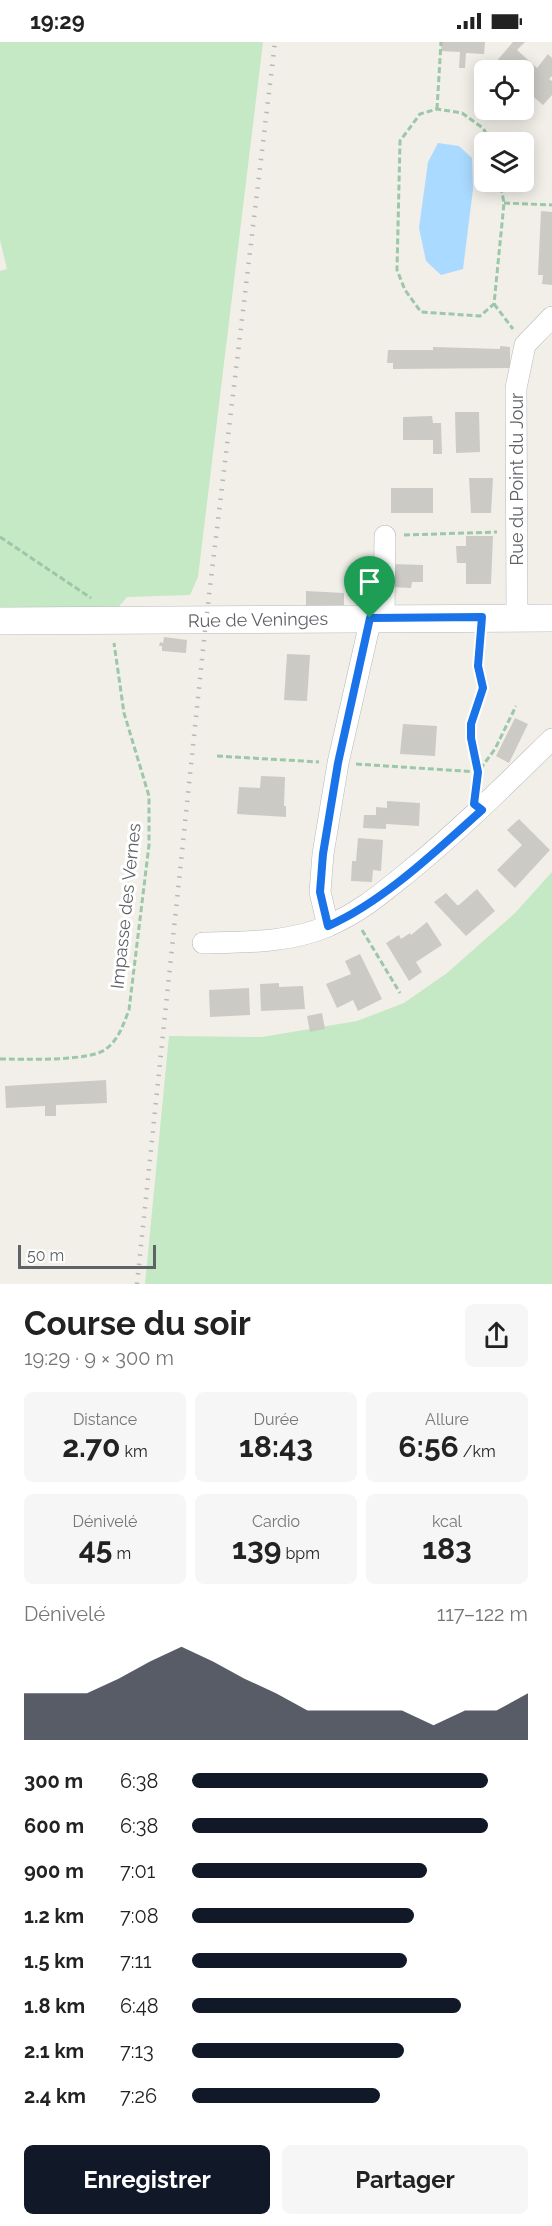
<!DOCTYPE html>
<html lang="fr">
<meta charset="utf-8">
<style>
body{margin:0;font-family:Raleway,sans-serif;background:#f6f6f6;color:#222;height:100vh;display:flex;flex-direction:column;font-size:22px;white-space:nowrap}
*{box-sizing:border-box;margin:0}
p{font-size:20px;color:#767676}
.icon{flex:none;width:33px;height:33px;fill:none;stroke:currentColor;stroke-width:2;stroke-linecap:round;stroke-linejoin:round}
.map{position:relative;height:1242px;overflow:hidden}
.sheet{display:flex;flex-direction:column;background:#fff;flex:1}
.sheet>*{flex:none}
.fabs{position:absolute;left:474px;top:18px;display:grid;gap:12px}
.fabs a{display:grid;place-items:center;width:60px;height:60px;border-radius:9px;background:#fff;box-shadow:0 3px 15px #0003;font-size:30px}
.scale{position:absolute;left:18px;bottom:15px;width:138px;box-sizing:border-box;padding-left:6px;border:3px solid #5f6368;border-top:0;font-size:16px;line-height:21px;white-space:nowrap;color:#5f6368;-webkit-text-stroke:4px #fff;paint-order:stroke}
.pin{position:absolute;display:grid;place-items:center;width:51px;height:51px;color:#fff;margin:-62px -26px;border-radius:50% 50% 50% 0;rotate:-45deg;box-shadow:0 0 6px #0007}
.pin .icon{rotate:45deg}
.round{display:grid;place-items:center;flex:none;width:63px;height:63px;border-radius:9px;background:#f6f6f6}
.summary{display:flex;align-items:center;justify-content:space-between;height:102px;padding:0 24px}
h1{font-size:33px;font-weight:700;line-height:45px}
.figures{display:grid;grid-template-columns:repeat(3,1fr);gap:9px;height:102px;padding:6px 24px}
.figures div{display:grid;align-content:center;border-radius:9px;background:#f6f6f6;text-align:center}
.figures b{font-size:30px;font-weight:700}
.figures small{font-size:16px;font-weight:400}
.figures p{font-size:16px}
.chart{height:168px;padding:12px 24px}
.chart p{display:flex;justify-content:space-between}
.chart svg{width:100%;height:108px;margin-top:6px;fill:#111827;opacity:.7}
.primary-button{display:flex;gap:12px;margin-top:auto;padding:12px 24px}
.primary-button a{flex:1;height:69px;border-radius:9px;background:#111827;color:#fff;font-size:24px;font-weight:700;line-height:69px;text-align:center}
.primary-button a+a{background:#f6f6f6;color:#222}
ul{padding:0 24px;list-style:none;font-size:20px}
li{display:grid;grid-template-columns:96px 72px 1fr;align-items:center;height:45px}
li i{height:15px;border-radius:8px;background:#111827}
.status{display:flex;justify-content:space-between;align-items:center;height:42px;padding:0 30px;background:#fff;direction:ltr}
.status svg{height:16px;fill:currentColor}
.map>svg:first-child{display:block}
.green{fill:#c5e8c5}
.water{fill:#aadaff}
.building{fill:#cccac5}
.lines{fill:none;stroke-linecap:round;stroke-linejoin:round}
.minor-casing{stroke:#b5b8bc;stroke-width:22}
.tertiary-casing{stroke:#b5b8bc;stroke-width:28}
.path{stroke:#9cc7a9;stroke-width:3;stroke-dasharray:6 3;stroke-linecap:butt}
.minor{stroke:#fff;stroke-width:21}
.tertiary{stroke:#fff;stroke-width:27}
.rail{stroke:#b6b7b8;stroke-width:4.5;stroke-dasharray:1.5 8;stroke-linecap:butt}
.route-casing{stroke:#fff;stroke-width:12}
.route{stroke:#1a73e8;stroke-width:8}
.labels{text-anchor:middle;stroke-width:6;stroke-linejoin:round;paint-order:stroke}
.street-label{font-size:18px;fill:#5f6368;stroke:#fff}
</style>
<div class="status"><b>19:29</b><svg viewBox="0 0 49 12"><path d="M0 12V9h3v3zM5 12V6h3v6zM10 12V3h3v9zM15 12V0h3v12zM26 1h20v11H26zM47 4h2v5h-2z"/></svg></div>
<div class="map">
<svg width="552" height="1242" viewBox="0 0 552 1242">
<rect width="100%" height="100%" fill="#f1efe8"/>
<g class="green">
<path d="M 0,0 L 263,0 L 198,535 L 190,553 L 127,555 L 115,569 L 0,569 L 0,229 L 7,227 L 0,198 Z"/>
<path d="M 552,830 L 552,1242 L 145,1242 L 169,994 L 262,995 L 357,979 L 404,961 L 447,931 L 515,871 Z"/>
</g>
<path class="water" d="M 438,101 L 459,104 L 472,116 L 473,147 L 463,227 L 441,233 L 426,219 L 419,186 L 428,120 Z"/>
<g class="building">
<path d="M 442,0 L 485,0 L 484,12 L 466,11 L 465,26 L 459,26 L 460,10 L 441,9 Z"/>
<path d="M 513,0 L 525,0 L 517,8 L 537,26 L 548,12 L 552,16 L 552,34 L 549,37 L 552,39 L 552,53 L 543,63 L 529,51 L 524,57 L 524,28 L 503,28 L 495,21 Z"/>
<path d="M 541,169 L 552,170 L 552,243 L 542,242 L 543,233 L 538,233 Z"/>
<path d="M 500,304 L 510,305 L 510,326 L 393,327 L 393,321 L 387,321 L 388,308 L 433,308 L 433,305 L 500,307 Z"/>
<path d="M 455,370 L 479,370 L 480,410 L 456,411 Z"/>
<path d="M 432,374 L 433,381 L 441,381 L 442,412 L 433,412 L 433,398 L 403,398 L 403,375 Z"/>
<path d="M 469,436 L 493,436 L 491,471 L 471,471 Z"/>
<rect x="391" y="446" width="42" height="25"/>
<path d="M 466,494 L 493,494 L 491,542 L 466,542 L 466,521 L 457,521 L 456,504 L 466,504 Z"/>
<path d="M 391,522 L 423,523 L 423,540 L 412,540 L 411,546 L 390,545 Z"/>
<path d="M 306,549 L 344,551 L 344,567 L 306,568 Z"/>
<path d="M 164,595 L 187,598 L 186,611 L 162,609 L 162,604 L 159,604 L 160,600 L 163,601 Z"/>
<path d="M 287,612 L 310,613 L 307,659 L 284,658 Z"/>
<path d="M 515,676 L 528,682 L 509,721 L 496,714 Z"/>
<path d="M 403,682 L 437,684 L 435,714 L 400,712 Z"/>
<path d="M 261,734 L 285,735 L 284,764 L 286,764 L 286,775 L 237,772 L 239,745 L 260,746 Z"/>
<path d="M 387,759 L 420,761 L 419,784 L 386,782 L 386,787 L 363,786 L 364,773 L 376,773 L 376,765 L 387,766 Z"/>
<path d="M 519,777 L 550,808 L 515,846 L 497,828 L 522,803 L 507,788 Z"/>
<path d="M 358,796 L 383,798 L 381,829 L 373,828 L 372,840 L 351,839 L 352,819 L 356,819 Z"/>
<path d="M 477,847 L 495,869 L 466,894 L 434,860 L 446,851 L 457,863 L 459,863 Z"/>
<path d="M 427,880 L 442,903 L 416,920 L 422,930 L 409,939 L 386,901 L 399,893 L 401,897 L 410,891 L 411,893 Z"/>
<path d="M 360,912 L 382,957 L 358,969 L 353,958 L 337,966 L 326,942 L 351,932 L 345,919 Z"/>
<path d="M 279,941 L 279,945 L 303,944 L 305,967 L 261,969 L 260,942 Z"/>
<path d="M 249,946 L 250,973 L 210,975 L 209,948 Z"/>
<path d="M 322,971 L 325,987 L 310,990 L 307,974 Z"/>
<path d="M 106,1038 L 107,1061 L 56,1063 L 56,1074 L 45,1074 L 45,1064 L 6,1066 L 5,1044 Z"/>
</g>
<g class="lines">
<defs>
<g id="minor">
<path d="M 517,575 L 516,346 L 525,303 L 552,275"/>
<path d="M 371,576 L 338,721 L 323,812 L 320,850 L 328,884 C 360,870 381,852 407,831 C 459,789 505,743 552,697"/>
<path d="M 384,576 L 385,494"/>
<path d="M 203,901 C 245,900 289,901 328,884"/>
</g>
<path id="tertiary" d="M 0,579 L 552,576"/>
</defs>
<use href="#minor" class="minor-casing"/>
<use href="#tertiary" class="tertiary-casing"/>
<g class="path">
<path d="M 437,67 L 441,0"/>
<path d="M 491,100 L 483,86 L 462,71 L 437,67 L 420,72 L 400,99 L 397,228 L 405,248 L 421,270 L 480,274 L 494,262 L 504,161 L 500,140"/>
<path d="M 504,161 L 552,163"/>
<path d="M 494,262 L 513,287"/>
<path d="M 404,493 L 497,490"/>
<path d="M 0,495 L 91,556"/>
<path d="M 217,714 L 319,720"/>
<path d="M 356,722 L 478,730 L 495,707 L 516,664"/>
<path d="M 476,743 L 478,730 L 471,696 L 471,682 L 483,646 L 478,624 L 480,598"/>
<path d="M 362,888 L 400,951"/>
<path d="M 0,1017 C 23,1017 89,1020 106,1007 C 119,997 123,983 129,968 L 149,803 L 149,754 L 124,671 L 114,601"/>
</g>
<use href="#minor" class="minor"/>
<use href="#tertiary" class="tertiary"/>
<path class="rail" d="M 137,1242 L 206,579 L 275,0"/>
</g>
<g class="lines">
<defs>
<path id="route" d="M 482,575 L 478,624 L 483,646 L 471,682 L 471,696 L 478,730 L 474,762 L 482,768 C 437,808 383,860 328,884 L 320,850 L 323,812 L 338,721 L 370,576 Z"/>
</defs>
<use href="#route" class="route-casing"/>
<use href="#route" class="route"/>
</g>
<g class="labels">
<g class="street-label">
<text transform="translate(517 437) rotate(-90)" y="6">Rue du Point du Jour</text>
<text transform="translate(258 578) rotate(-1)" y="6">Rue de Veninges</text>
<text transform="translate(126 864) rotate(-84)" y="6">Impasse des Vernes</text>
</g>
</g>
</svg>
<div class="fabs">
<a><svg class="icon" aria-label="locate" viewBox="0 0 24 24"><circle cx="12" cy="12" r="6"/><path d="M12 2v4M12 18v4M2 12h4M18 12h4"/></svg></a>
<a><svg class="icon" aria-label="layers" viewBox="0 0 24 24"><path d="M12 4l9 5-9 5-9-5zM3 14l9 5 9-5"/></svg></a>
</div>
<div class="scale">50 m</div>
<div class="pin" style="left:370px;top:576px;background:#1e9e55"><svg class="icon" aria-label="arrive" viewBox="0 0 24 24"><path d="M6 21V4h12l-3 4 3 4H6"/></svg></div>
</div>
<section class="sheet">
<div class="summary"><div><h1>Course du soir</h1><p>19:29 · 9 × 300 m</p></div><a class="round"><svg class="icon" aria-label="share" viewBox="0 0 24 24"><path d="M12 15V3M7 8l5-5 5 5M5 13v7h14v-7"/></svg></a></div>
<div class="figures">
<div><p>Distance</p><b>2.70<small> km</small></b></div>
<div><p>Durée</p><b>18:43</b></div>
<div><p>Allure</p><b>6:56<small> /km</small></b></div>
</div>
<div class="figures">
<div><p>Dénivelé</p><b>45<small> m</small></b></div>
<div><p>Cardio</p><b>139<small> bpm</small></b></div>
<div><p>kcal</p><b>183</b></div>
</div>
<div class="chart"><p><span>Dénivelé</span>117–122 m</p>
<svg viewBox="0 0 160 44" preserveAspectRatio="none"><path d="M0 44V25L10 25L20 25L30 19L40 12L50 6L60 12L70 19L80 25L90 32L100 32L110 32L120 32L130 38L140 32L150 32L160 25V44z"/></svg>
</div>
<ul>
<li><b>300 m</b>6:38<i style="width:88%"></i></li>
<li><b>600 m</b>6:38<i style="width:88%"></i></li>
<li><b>900 m</b>7:01<i style="width:70%"></i></li>
<li><b>1.2 km</b>7:08<i style="width:66%"></i></li>
<li><b>1.5 km</b>7:11<i style="width:64%"></i></li>
<li><b>1.8 km</b>6:48<i style="width:80%"></i></li>
<li><b>2.1 km</b>7:13<i style="width:63%"></i></li>
<li><b>2.4 km</b>7:26<i style="width:56%"></i></li>
</ul>
<div class="primary-button"><a>Enregistrer</a><a>Partager</a></div>
</section>
